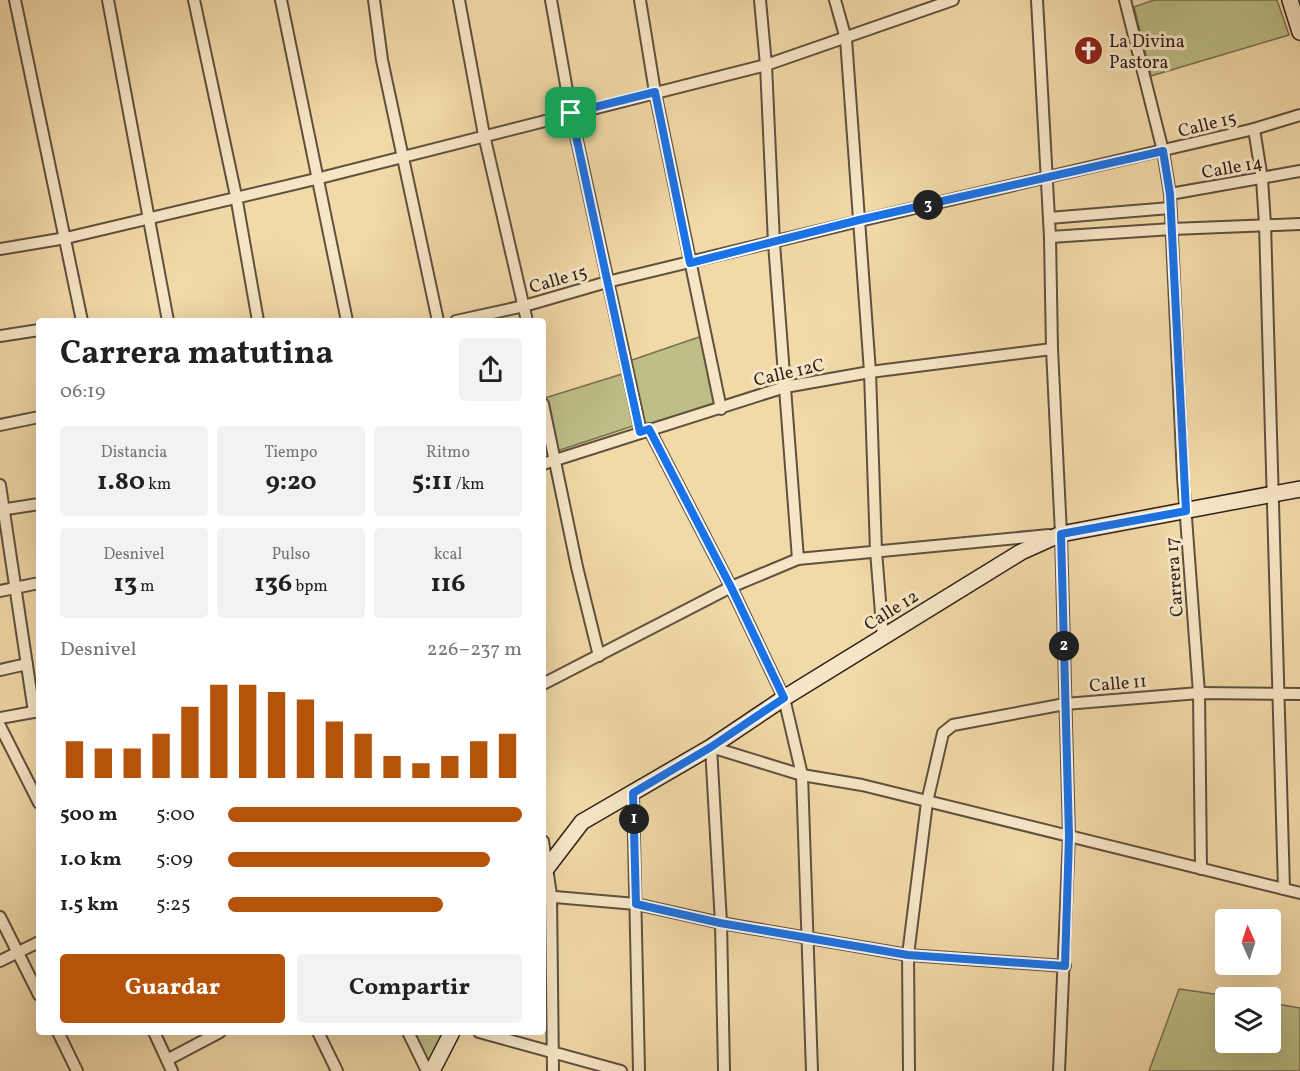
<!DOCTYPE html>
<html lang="es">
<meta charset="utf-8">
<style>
body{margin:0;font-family:Vollkorn,serif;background:#f2f2f2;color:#202124;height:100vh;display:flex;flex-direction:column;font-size:22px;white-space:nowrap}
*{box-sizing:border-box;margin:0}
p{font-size:20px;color:#757577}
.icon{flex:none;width:33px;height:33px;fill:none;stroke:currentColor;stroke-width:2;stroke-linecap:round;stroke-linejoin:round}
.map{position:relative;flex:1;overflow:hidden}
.panel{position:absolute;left:36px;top:318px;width:510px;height:717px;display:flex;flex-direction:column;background:#fff;border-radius:6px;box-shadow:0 6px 24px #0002}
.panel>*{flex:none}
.needle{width:39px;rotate:357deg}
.controls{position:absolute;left:1215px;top:909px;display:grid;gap:12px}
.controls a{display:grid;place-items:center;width:66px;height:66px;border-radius:6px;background:#fff;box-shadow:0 6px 24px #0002;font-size:30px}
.pin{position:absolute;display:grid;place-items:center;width:51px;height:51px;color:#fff;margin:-26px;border-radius:12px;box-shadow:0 3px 9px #0006}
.km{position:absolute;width:30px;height:30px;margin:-15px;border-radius:50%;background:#222;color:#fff;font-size:16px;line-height:30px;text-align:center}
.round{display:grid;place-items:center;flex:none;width:63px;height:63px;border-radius:6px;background:#f2f2f2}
.summary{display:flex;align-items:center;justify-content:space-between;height:102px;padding:0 24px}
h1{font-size:33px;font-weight:700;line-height:45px}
.metrics{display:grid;grid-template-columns:repeat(3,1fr);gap:9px;height:102px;padding:6px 24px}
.metrics div{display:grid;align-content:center;border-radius:6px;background:#f2f2f2;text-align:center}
.metrics b{font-size:26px;font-weight:700}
.metrics small{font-size:16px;font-weight:400}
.metrics p{font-size:16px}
.chart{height:168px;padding:12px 24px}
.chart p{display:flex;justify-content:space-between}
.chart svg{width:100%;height:108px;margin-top:6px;stroke:#b45309;stroke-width:6}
.button{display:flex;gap:12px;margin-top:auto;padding:12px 24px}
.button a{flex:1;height:69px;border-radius:6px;background:#b45309;color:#fff;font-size:24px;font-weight:700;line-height:69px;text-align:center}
.button a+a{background:#f2f2f2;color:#202124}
ul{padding:0 24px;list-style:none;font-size:20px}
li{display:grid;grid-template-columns:96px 72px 1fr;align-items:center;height:45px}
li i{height:15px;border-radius:8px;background:#b45309}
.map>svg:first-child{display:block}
.green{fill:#bdbe86;stroke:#767050;stroke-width:1.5}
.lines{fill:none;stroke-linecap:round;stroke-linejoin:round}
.minor-casing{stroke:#60503e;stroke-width:14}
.secondary-casing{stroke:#30221b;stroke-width:18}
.minor{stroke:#f7e6c6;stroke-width:10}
.secondary{stroke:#f7e6c6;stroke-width:15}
.route-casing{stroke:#fff;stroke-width:12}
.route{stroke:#1a73e8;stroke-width:8}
.labels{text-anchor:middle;stroke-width:6;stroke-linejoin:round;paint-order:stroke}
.poi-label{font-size:18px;fill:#30221b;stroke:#f7e6c6;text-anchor:start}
.street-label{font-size:18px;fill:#30221b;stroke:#f7e6c6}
</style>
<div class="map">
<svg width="1300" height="1071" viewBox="0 0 1300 1071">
<rect width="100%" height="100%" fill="#f2d9a8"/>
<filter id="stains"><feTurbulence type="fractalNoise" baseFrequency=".00333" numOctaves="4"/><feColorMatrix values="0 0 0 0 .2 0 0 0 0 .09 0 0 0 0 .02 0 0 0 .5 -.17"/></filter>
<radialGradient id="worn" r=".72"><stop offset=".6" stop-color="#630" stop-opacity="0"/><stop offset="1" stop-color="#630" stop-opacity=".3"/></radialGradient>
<g class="green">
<path d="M 1154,0 L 1277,0 L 1289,35 L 1151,76 L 1134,7 Z"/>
<path d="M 702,336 L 716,406 L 645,426 L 629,361 Z"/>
<path d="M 622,374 L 633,426 L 557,451 L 545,398 Z"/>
<path d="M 1179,989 L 1235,997 L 1226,998 L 1226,1042 L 1270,1042 L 1271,1003 L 1300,1008 L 1300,1071 L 1149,1071 Z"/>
<path d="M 413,1032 L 445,1032 L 429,1064 Z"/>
</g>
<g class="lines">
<defs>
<g id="minor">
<path d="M 15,0 L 82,321"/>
<path d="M 108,0 L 168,321"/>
<path d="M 194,0 L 236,196 L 258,321"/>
<path d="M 281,0 L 347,321"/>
<path d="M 374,0 L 382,60 L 438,321"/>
<path d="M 459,0 L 484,135 L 527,321"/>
<path d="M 551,0 L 571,113 L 641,432"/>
<path d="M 640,0 L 655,92 L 721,409"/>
<path d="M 760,0 L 766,65 L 774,243 L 798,559"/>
<path d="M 835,0 L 846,39 L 870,372 L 876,551 L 883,638"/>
<path d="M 1037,0 L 1050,237 L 1052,349 L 1061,534 L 1069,836 L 1059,1071"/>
<path d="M 1125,0 L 1163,151 L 1170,194 L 1183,477 L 1199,693 L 1201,869"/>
<path d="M 1254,129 L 1262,179 L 1265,224 L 1284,889"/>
<path d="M 1170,194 L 1300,171"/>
<path d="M 1049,218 L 1170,208"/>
<path d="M 1050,237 L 1172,229 L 1300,224"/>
<path d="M 0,249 L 66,238 L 320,178 L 766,65 L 953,0"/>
<path d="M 456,321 L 524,306 L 607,282 L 859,221 L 1254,129 L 1300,115"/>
<path d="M 0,336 L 39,330"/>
<path d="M 543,404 L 577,567 L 599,656"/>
<path d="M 0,425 L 39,417"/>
<path d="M 649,429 L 731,587 L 784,698 L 802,775 L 812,1071"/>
<path d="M 543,464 L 785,387 L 870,372 L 1052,349"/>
<path d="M 0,485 L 34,712"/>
<path d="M 0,510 L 39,504"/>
<path d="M 0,591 L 39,583"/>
<path d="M 0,670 L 27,664"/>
<path d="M 543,684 L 731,587 L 798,559 L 1049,535"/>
<path d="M 0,718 L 39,711"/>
<path d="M 0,726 L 39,803"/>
<path d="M 633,793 L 639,1071"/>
<path d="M 543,841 L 551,895 L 553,1071"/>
<path d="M 543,896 L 636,904 L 721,923 L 908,955 L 1065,966"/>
<path d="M 0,917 L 39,995"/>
<path d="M 0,961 L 39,942"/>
<path d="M 58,1032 L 77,1071"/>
<path d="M 154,1032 L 172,1071"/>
<path d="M 318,1032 L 337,1071"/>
<path d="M 408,1032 L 427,1071"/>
<path d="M 479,1032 L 621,1071"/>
<path d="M 167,1060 L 220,1032"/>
<path d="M 724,1071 L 721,923 L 711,747 L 802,775 L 862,785 L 1300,893"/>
<path d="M 909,1071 L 908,955 L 927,802 L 943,733 L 953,725 L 1065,704 L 1199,693 L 1300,694"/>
</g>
<g id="secondary">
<path d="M 1290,0 L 1300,32"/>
<path d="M 543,873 L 582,822 L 711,747 L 784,698 L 1021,552 L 1061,534 L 1300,489"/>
<path d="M 432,1071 L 452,1032"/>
</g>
</defs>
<use href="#minor" class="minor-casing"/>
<use href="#secondary" class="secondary-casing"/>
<use href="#minor" class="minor"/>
<use href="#secondary" class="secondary"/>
</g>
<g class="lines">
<defs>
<path id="route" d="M 655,92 L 690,263 L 859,220 L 1163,151 L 1170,194 L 1186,511 L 1061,534 L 1069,836 L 1065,966 L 908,955 L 720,923 L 636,904 L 633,793 L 711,747 L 784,698 L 731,587 L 649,429 L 640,432 L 571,113 Z"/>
</defs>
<use href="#route" class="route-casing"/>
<use href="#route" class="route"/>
</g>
<defs>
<symbol id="church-disc" viewBox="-11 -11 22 22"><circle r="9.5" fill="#8f2418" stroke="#f7e6c6"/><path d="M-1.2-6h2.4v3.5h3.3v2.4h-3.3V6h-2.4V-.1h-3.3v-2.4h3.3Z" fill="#fff"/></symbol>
</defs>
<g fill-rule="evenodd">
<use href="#church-disc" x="1072" y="34" width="33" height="33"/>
</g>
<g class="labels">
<g class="poi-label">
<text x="1109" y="47">La Divina<tspan x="1109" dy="21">Pastora</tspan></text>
</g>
<g class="street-label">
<text transform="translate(1207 124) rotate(-14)" y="6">Calle 15</text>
<text transform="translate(1232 167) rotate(-10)" y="6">Calle 14</text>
<text transform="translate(558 279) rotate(-16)" y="6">Calle 15</text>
<text transform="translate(789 372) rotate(-13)" y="6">Calle 12C</text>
<text transform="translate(1174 577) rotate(-94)" y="6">Carrera 17</text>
<text transform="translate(891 610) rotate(-32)" y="6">Calle 12</text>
<text transform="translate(1118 683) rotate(-5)" y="6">Calle 11</text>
</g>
</g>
<rect width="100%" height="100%" filter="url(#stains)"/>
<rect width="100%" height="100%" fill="url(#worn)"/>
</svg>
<div class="controls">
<a><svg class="needle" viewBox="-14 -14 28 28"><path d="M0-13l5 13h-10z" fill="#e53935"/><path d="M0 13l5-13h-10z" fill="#757577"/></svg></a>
<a><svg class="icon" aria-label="layers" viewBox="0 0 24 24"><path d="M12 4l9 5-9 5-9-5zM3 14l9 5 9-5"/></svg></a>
</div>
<div class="pin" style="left:571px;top:113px;background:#1e9e55"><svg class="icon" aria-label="arrive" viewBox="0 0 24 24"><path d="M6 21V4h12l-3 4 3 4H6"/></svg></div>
<b class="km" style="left:634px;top:819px">1</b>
<b class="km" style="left:1064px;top:646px">2</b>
<b class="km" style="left:928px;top:205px">3</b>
<section class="panel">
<div class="summary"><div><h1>Carrera matutina</h1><p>06:19</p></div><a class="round"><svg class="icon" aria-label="share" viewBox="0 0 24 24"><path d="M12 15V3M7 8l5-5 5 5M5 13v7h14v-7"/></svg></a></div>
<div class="metrics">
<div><p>Distancia</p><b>1.80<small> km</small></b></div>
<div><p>Tiempo</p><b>9:20</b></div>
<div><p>Ritmo</p><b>5:11<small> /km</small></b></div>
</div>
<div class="metrics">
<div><p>Desnivel</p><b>13<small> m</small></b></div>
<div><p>Pulso</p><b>136<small> bpm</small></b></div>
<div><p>kcal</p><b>116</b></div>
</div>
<div class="chart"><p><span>Desnivel</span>226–237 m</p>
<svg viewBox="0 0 160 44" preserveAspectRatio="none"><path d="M5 44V29M15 44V32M25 44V32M35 44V26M45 44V15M55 44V6M65 44V6M75 44V9M85 44V12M95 44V21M105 44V26M115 44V35M125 44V38M135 44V35M145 44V29M155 44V26"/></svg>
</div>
<ul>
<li><b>500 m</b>5:00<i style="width:100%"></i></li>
<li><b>1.0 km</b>5:09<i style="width:89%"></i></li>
<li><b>1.5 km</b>5:25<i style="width:73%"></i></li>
</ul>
<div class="button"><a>Guardar</a><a>Compartir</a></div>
</section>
</div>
